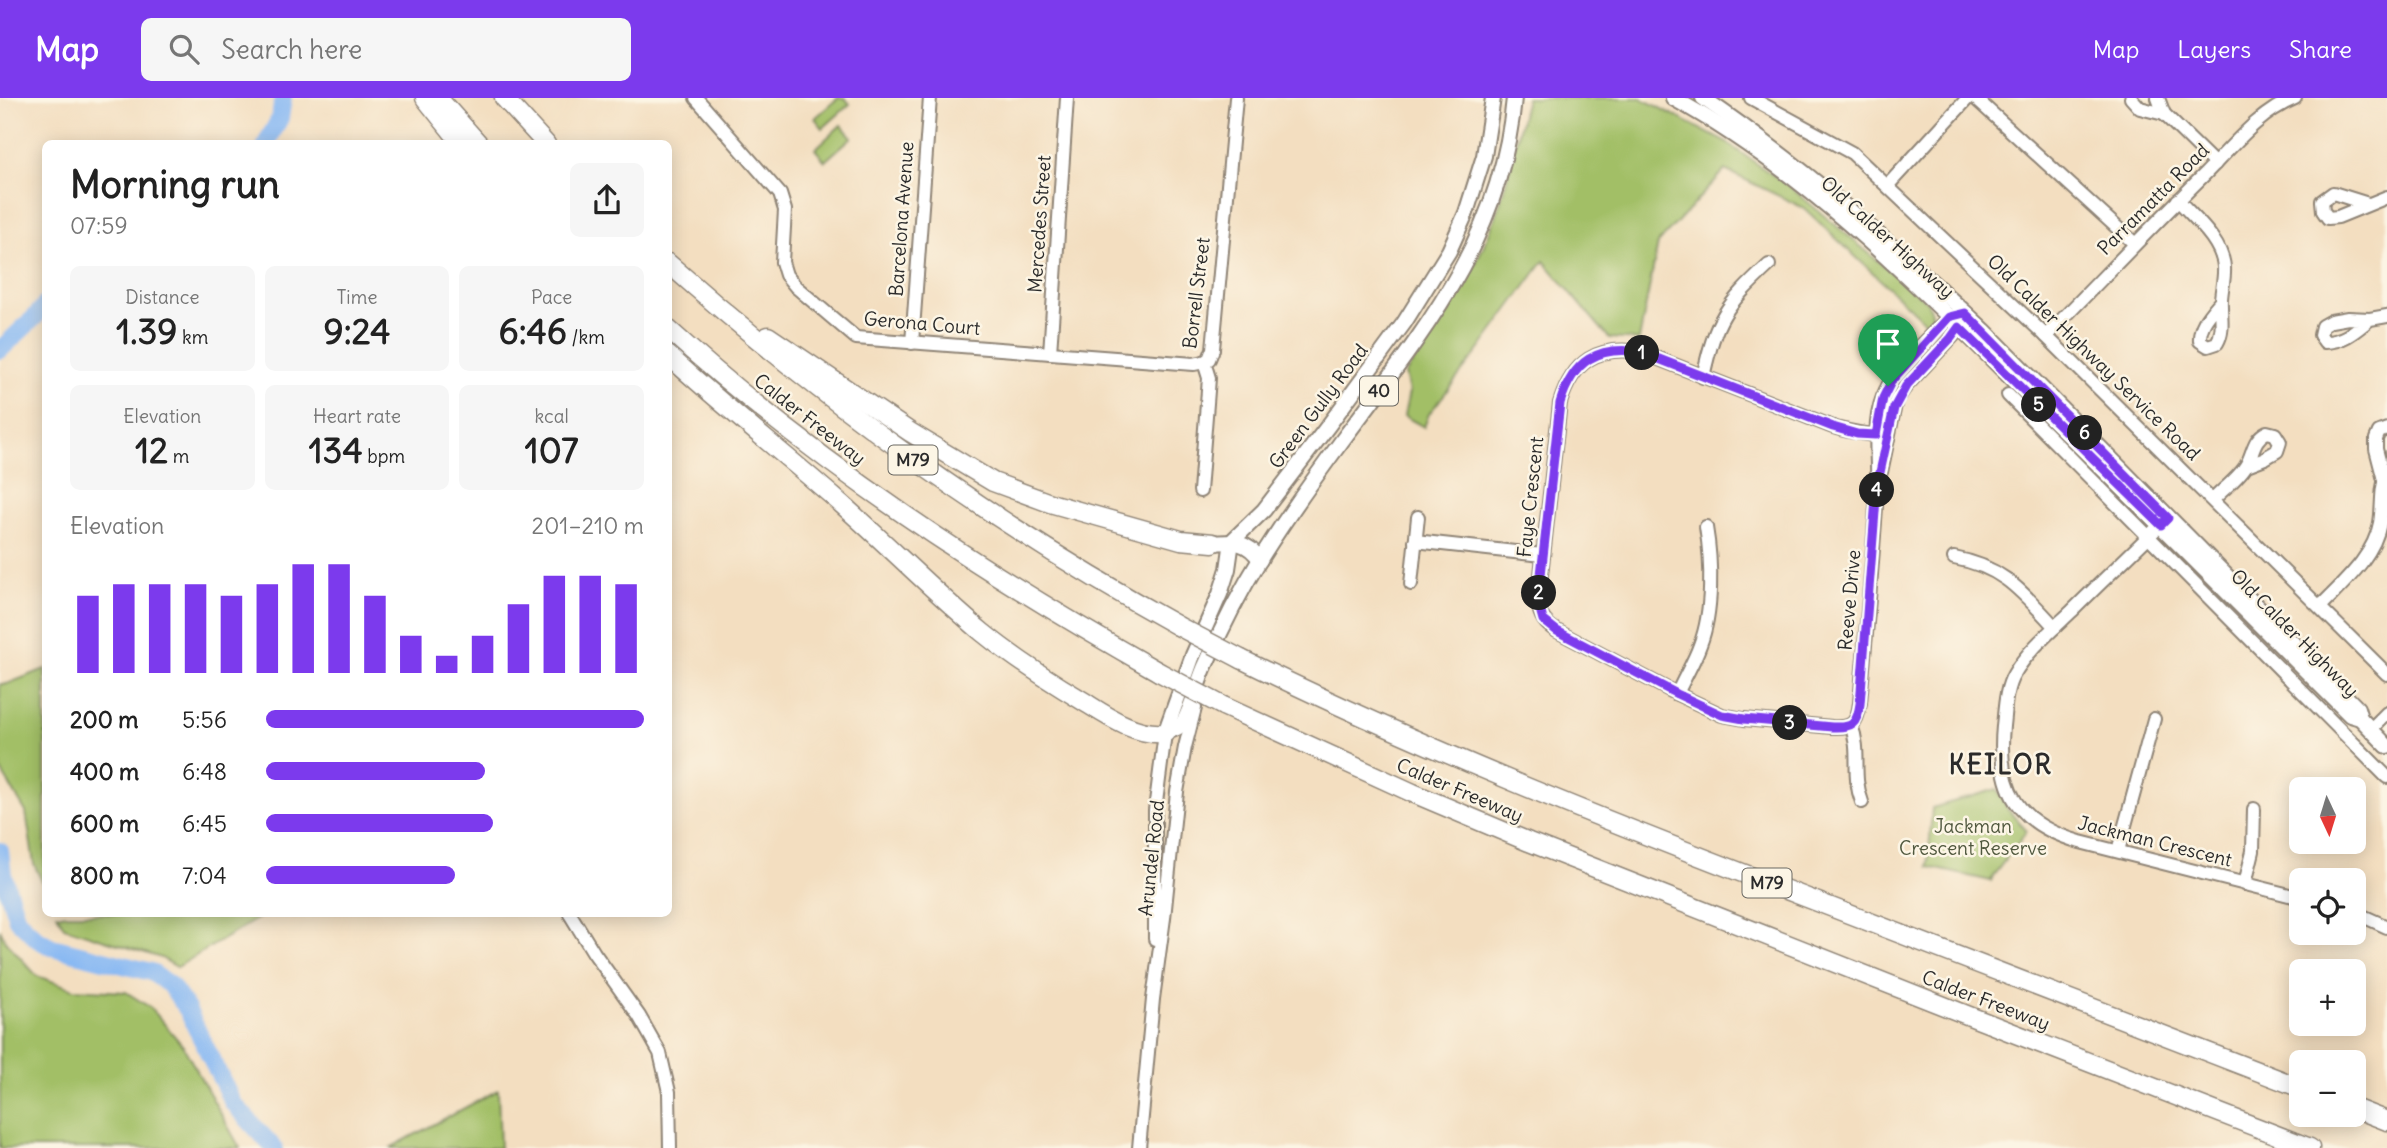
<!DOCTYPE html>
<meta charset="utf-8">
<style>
body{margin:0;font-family:Delius,sans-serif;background:#f6f6f6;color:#222;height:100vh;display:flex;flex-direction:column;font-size:26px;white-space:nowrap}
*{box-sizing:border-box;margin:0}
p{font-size:23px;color:#767676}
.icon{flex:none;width:38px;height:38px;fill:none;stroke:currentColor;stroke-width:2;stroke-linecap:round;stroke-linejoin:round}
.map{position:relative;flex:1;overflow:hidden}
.details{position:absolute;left:42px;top:42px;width:630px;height:777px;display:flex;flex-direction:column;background:#fff;border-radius:10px;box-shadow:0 4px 18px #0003}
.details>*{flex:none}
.needle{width:46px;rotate:176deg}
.tools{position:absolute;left:2289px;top:679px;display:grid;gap:14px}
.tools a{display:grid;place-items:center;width:77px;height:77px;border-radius:10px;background:#fff;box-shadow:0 4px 18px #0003;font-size:35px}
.pin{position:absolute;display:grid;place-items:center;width:60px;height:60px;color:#fff;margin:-72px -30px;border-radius:50% 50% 50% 0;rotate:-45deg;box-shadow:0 0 7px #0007}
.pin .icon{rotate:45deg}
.km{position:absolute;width:35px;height:35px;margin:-18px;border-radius:50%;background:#222;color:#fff;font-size:19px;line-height:35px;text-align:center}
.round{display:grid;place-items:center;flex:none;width:74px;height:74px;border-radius:10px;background:#f6f6f6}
.summary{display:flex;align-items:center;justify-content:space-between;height:119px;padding:0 28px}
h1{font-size:38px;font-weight:700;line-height:52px}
.figures{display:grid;grid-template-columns:repeat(3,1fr);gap:10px;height:119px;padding:7px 28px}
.figures div{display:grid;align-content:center;border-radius:10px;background:#f6f6f6;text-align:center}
.figures b{font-size:35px;font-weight:700}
.figures small{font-size:19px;font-weight:400}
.figures p{font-size:19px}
.chart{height:196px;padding:14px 28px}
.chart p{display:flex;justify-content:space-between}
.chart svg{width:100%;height:126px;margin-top:7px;stroke:#7c3aed;stroke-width:6}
ul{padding:0 28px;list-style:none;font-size:23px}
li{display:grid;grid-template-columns:112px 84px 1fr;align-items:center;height:52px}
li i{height:18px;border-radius:9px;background:#7c3aed}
header{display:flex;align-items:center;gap:42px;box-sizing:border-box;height:98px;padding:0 35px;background:#7c3aed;color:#fff}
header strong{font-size:33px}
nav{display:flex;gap:38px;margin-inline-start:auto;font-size:24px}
.search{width:490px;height:63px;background:#f6f6f6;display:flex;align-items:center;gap:18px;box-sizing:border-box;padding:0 24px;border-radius:10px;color:#767676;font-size:26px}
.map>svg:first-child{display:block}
.green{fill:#a2bf66;stroke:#667548;stroke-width:2}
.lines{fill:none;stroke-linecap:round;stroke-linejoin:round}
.river{stroke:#87b8f3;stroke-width:18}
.minor-casing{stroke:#8f8476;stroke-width:16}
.major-casing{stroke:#8f8476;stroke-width:18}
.highway-casing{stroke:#8f8476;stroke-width:21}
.minor{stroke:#fff;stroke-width:12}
.major{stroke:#fff;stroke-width:14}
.highway{stroke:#fff;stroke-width:18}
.highway-bridge-casing{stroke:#8f8476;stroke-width:21;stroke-linecap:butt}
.highway-bridge{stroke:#fff;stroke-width:18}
.route-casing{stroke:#fff;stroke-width:14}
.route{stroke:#7c3aed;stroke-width:9}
.labels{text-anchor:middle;stroke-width:5;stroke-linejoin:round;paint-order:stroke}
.shield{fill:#fcf5e5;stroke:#6a6863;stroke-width:2}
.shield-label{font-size:18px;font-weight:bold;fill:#2b2b2b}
.street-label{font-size:19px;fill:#2b2b2b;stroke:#fcf5e5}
.park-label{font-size:19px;fill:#4f573d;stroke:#fcf5e5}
.district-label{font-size:26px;font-weight:bold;letter-spacing:2px;fill:#2b2b2b;stroke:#fcf5e5}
</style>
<header>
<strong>Map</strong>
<div class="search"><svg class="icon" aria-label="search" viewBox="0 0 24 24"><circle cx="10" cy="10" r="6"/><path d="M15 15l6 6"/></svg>Search here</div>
<nav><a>Map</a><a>Layers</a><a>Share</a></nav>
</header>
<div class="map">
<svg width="2387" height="1050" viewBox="0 0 2387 1050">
<rect width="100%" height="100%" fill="#fcf5e5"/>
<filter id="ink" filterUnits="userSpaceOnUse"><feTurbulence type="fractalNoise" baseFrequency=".0143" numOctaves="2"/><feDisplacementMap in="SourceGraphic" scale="14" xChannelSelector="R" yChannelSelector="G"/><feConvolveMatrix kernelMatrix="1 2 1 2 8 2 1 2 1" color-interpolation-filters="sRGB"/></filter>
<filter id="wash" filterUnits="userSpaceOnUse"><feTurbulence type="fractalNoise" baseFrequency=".00686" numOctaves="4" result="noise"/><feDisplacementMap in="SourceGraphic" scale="28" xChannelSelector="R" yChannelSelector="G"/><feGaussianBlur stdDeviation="1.57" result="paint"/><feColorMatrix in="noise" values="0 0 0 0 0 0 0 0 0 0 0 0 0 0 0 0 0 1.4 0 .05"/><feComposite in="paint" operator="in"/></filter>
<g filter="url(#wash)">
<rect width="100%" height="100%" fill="#f3dec0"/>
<g class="green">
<path d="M 838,0 L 845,0 L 850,6 L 823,30 L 815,20 Z"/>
<path d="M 1526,0 L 1641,0 L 1727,45 L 1790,89 L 1927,204 L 1933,219 L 1926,225 L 1804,110 L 1725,72 L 1658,145 L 1639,242 L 1609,240 L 1544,163 L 1479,252 L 1429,316 L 1424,329 L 1404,318 L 1409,294 L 1405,276 C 1434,235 1463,195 1483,149 C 1505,102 1514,50 1526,0 Z"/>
<path d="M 841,27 L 852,39 L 825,63 L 815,51 Z"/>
<path d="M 45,571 L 45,790 L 34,766 L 26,714 L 0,671 L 0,586 L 7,586 Z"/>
<path d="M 1997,691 L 2008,712 L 2027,733 L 1993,778 L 1991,783 L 1928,769 L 1932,710 Z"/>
<path d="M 57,816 L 265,816 L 177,869 L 161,860 L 64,829 Z"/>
<path d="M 0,831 L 6,844 L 37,878 L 74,891 L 126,894 L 151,910 L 183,948 L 240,1050 L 0,1050 Z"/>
<path d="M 498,992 L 500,1050 L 390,1050 Z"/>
</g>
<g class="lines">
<g class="river">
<path d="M 266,46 L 280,20 L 283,0"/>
<path d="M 0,252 L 36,218 L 46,206"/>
<path d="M 0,753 L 3,777 L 17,821 L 37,841 L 52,849 L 151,874 L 171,888 L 187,911 L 233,1005 L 274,1050"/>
</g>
</g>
</g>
<g filter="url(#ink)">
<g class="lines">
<defs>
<g id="minor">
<path d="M 696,0 L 780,96 L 785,112 L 782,164 L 786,177 L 796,189 L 856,240 L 1194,266 L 1204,264"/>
<path d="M 1751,0 L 1852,55 L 2046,238 L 2387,576"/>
<path d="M 1975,0 L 2134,145"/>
<path d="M 2131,0 L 2140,10 L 2164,16 L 2158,0"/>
<path d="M 2164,16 L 2215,66"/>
<path d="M 1888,87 L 1968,0"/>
<path d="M 2178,102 C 2195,121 2222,143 2224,169 C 2225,183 2220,195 2221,208 C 2221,221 2224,233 2217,245 L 2208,248 L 2200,243 C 2199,227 2210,216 2220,204"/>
<path d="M 2368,106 L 2333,95 L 2322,103 L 2323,113 L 2328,120 L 2338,119 L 2387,99"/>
<path d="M 2370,221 C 2356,232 2344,244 2325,244 L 2320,237 L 2322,228 L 2331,223 L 2348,220 L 2370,221 L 2387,218"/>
<path d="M 2046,238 C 2099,184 2151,129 2205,76 C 2232,49 2258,15 2295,0"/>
<path d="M 912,245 L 930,0"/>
<path d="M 1050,255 L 1067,0"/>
<path d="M 1204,264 L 1209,261 L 1213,251 L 1236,0"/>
<path d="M 1703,279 C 1716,220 1725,208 1769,167"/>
<path d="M 2008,297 L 2387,679"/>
<path d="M 1888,339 C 1870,336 1851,335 1833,329 L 1641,254 C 1597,247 1573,263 1560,305 L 1538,504 C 1540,519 1545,526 1557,533 L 1677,596 L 1722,617 L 1744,621 L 1832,629 C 1853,630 1857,626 1860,605 C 1866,534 1873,463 1877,392 C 1879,359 1870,323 1886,292 C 1898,266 1929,240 1949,219"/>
<path d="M 1881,374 L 1896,302 L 1906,288 L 1953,238 L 1959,229"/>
<path d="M 2384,382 L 2376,351 L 2376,341 L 2379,334 L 2387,331"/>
<path d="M 1200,393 L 1209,280 L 1204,264"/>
<path d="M 2213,402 C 2223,391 2240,379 2247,366 C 2254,353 2253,341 2267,334 L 2275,336 L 2280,344 L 2277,353 L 2265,360 L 2247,367"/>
<path d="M 2160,427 C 2131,456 2101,484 2072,513 C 2052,532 2028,552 2014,576 C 2005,591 2005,611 2003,628 C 1997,693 2017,726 2080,744 L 2301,800"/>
<path d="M 1415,443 L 1542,457"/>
<path d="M 1954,460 C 2004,469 2022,494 2055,529"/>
<path d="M 1411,486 L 1418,419"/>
<path d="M 2320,509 C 2343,485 2374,459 2380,425 C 2383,408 2380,391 2387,375"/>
<path d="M 1677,596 C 1684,580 1694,564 1700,547 C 1713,514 1712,464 1706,429"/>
<path d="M 1851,627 C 1862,655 1851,675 1862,704"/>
<path d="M 2371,631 L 2387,615"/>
<path d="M 2118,753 L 2154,621"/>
<path d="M 2245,786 L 2253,753 L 2254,711"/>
<path d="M 2354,814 L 2387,829"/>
<path d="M 570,816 L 594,855 L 639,918 L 660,955 L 669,994 L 670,1050"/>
<path d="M 1155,841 L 1155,712 L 1165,635"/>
<path d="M 1139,1050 L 1153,901 L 1164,820 L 1177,694 L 1185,649 L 1195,610"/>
</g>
<g id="major">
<path d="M 1673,0 C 1804,72 1911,181 2017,286 C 2129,396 2239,506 2350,617 L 2360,620 L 2387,648"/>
<path d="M 1703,0 C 1804,69 1894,148 1984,232 L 2357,610 L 2360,620"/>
<path d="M 1213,445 C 1233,443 1248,443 1260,462"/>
<path d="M 1165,635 L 1177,630 L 1183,625 C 1193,607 1197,585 1206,566 C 1222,529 1241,492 1262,458 C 1288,417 1315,379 1344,340 C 1424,233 1502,140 1514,0"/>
<path d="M 1165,635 L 1193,557 L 1220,496 L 1228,471 L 1232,443 L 1264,412 L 1328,328 L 1404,225 L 1449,153 L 1466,115 L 1484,58 L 1493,0"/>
</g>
<g id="highway">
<path d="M 425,0 L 462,46"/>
<path d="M 438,0 L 479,46"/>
<path d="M 504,0 L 546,46"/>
<path d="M 668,165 C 826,305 993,426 1178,528"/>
<path d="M 668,231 C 817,366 985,476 1159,574"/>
<path d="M 768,238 L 910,334 L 993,384 L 1050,405 L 1181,442 L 1213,445"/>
<path d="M 668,257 C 723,308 781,353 837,402 C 886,445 932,492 982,534 C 1014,560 1048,582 1083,603 C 1107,618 1135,638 1165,635"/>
<path d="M 1241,561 C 1422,650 1609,724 1797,796 C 1965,860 2133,924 2301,990"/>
<path d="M 1223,608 L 1413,695 L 1529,744 L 1972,919 L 2310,1050"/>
<path d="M 2354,1010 L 2387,1023"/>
</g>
</defs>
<use href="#minor" class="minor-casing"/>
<use href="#major" class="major-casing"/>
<use href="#highway" class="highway-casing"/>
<use href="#minor" class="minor"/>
<use href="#major" class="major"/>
<use href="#highway" class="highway"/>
<defs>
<g id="highway-bridge">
<path d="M 1178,528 L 1241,561"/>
<path d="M 1159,574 L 1223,608"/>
</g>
</defs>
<use href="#highway-bridge" class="highway-bridge-casing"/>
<use href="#highway-bridge" class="highway-bridge"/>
</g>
</g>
<g class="lines" filter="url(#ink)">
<defs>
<path id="route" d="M 1965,215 L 2168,420 L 2161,427 L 1959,229 L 1951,240 L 1906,288 L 1894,310 L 1877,388 L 1860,606 C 1857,626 1853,630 1832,629 L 1744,621 L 1722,617 L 1677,596 L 1557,533 L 1543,522 L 1538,504 L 1560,305 C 1573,263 1597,247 1641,254 L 1833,329 L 1857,336 L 1876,337 L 1883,300 L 1892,282 L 1949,219 Z"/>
</defs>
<use href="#route" class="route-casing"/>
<use href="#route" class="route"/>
</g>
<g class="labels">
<g class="shield">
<rect x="1360" y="278.5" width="38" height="29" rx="5"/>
<rect x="888.5" y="347.5" width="49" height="29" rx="5"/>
<rect x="1742.5" y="770.5" width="49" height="29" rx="5"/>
</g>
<g class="shield-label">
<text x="1379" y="299">40</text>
<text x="913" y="368">M79</text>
<text x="1767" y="791">M79</text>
</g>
<g class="street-label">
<text transform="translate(2153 101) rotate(-45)" y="7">Parramatta Road</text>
<text transform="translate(901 121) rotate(-86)" y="7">Barcelona Avenue</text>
<text transform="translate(1039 126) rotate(-86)" y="7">Mercedes Street</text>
<text transform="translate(1888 139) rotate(42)" y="7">Old Calder Highway</text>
<text transform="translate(1196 195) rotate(-83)" y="7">Borrell Street</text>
<text transform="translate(922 225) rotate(5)" y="7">Gerona Court</text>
<text transform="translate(2094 259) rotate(44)" y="7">Old Calder Highway Service Road</text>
<text transform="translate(1318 308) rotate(-53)" y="7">Green Gully Road</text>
<text transform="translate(810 321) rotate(38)" y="7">Calder Freeway</text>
<text transform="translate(1530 399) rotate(-84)" y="7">Faye Crescent</text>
<text transform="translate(1849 502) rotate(-85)" y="7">Reeve Drive</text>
<text transform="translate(2295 535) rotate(45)" y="7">Old Calder Highway</text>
<text transform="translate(1460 692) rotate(23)" y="7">Calder Freeway</text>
<text transform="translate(2155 743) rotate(14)" y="7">Jackman Crescent</text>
<text transform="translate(1151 760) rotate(-84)" y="7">Arundel Road</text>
<text transform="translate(1986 902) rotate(21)" y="7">Calder Freeway</text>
</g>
<g class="park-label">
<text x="1973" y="735">Jackman<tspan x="1973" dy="22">Crescent Reserve</tspan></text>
</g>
<g class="district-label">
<text x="2001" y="676">KEILOR</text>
</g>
</g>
</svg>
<div class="tools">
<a><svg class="needle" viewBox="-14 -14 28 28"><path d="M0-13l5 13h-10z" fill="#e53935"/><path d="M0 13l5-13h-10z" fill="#767676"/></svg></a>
<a><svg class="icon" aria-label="locate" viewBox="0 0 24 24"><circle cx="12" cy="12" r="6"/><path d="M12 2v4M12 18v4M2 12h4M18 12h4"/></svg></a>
<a>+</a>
<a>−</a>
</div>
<div class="pin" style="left:1888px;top:288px;background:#1e9e55"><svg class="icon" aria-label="arrive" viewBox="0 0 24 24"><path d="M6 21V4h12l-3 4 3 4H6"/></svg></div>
<b class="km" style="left:1642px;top:255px">1</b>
<b class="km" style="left:1539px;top:495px">2</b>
<b class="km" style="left:1790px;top:625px">3</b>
<b class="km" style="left:1877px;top:392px">4</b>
<b class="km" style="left:2039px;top:307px">5</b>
<b class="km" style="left:2085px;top:335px">6</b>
<section class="details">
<div class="summary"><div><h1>Morning run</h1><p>07:59</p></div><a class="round"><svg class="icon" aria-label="share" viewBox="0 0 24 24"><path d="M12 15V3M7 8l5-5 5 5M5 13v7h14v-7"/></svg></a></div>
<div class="figures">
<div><p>Distance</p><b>1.39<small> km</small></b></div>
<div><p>Time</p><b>9:24</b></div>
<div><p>Pace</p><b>6:46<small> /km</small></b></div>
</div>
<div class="figures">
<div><p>Elevation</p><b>12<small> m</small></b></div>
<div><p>Heart rate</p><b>134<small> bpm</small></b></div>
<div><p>kcal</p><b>107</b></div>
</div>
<div class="chart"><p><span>Elevation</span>201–210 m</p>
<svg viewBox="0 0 160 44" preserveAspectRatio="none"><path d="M5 44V17M15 44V13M25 44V13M35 44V13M45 44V17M55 44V13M65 44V6M75 44V6M85 44V17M95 44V31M105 44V38M115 44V31M125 44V20M135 44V10M145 44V10M155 44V13"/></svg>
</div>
<ul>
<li><b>200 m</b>5:56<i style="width:100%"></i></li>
<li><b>400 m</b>6:48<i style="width:58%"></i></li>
<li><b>600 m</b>6:45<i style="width:60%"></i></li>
<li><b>800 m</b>7:04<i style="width:50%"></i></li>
</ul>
</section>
</div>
